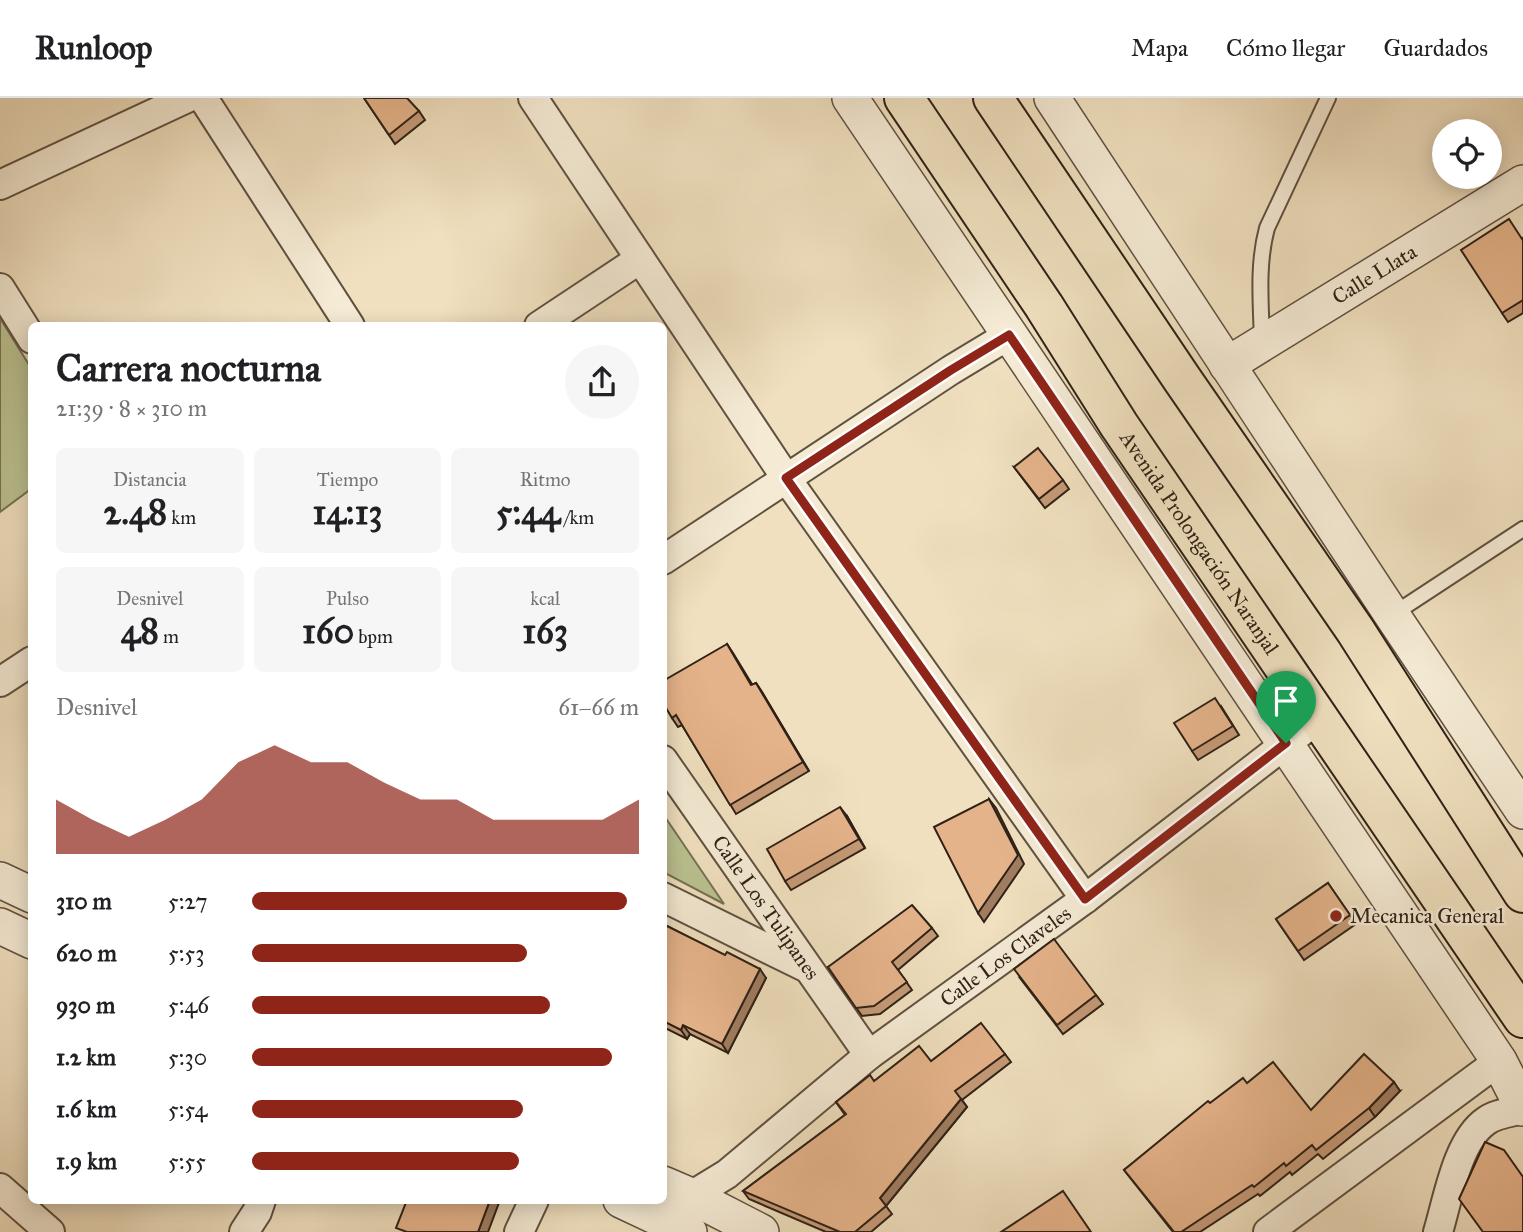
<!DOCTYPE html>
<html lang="es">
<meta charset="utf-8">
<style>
body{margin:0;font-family:"IM FELL Great Primer",serif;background:#f6f6f6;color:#202124;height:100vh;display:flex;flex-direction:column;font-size:26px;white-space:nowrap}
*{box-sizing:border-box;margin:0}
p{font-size:23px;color:#757577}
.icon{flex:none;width:38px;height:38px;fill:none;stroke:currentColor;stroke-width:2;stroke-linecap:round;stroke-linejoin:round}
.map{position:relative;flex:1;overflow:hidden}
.details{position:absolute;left:28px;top:224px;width:639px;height:882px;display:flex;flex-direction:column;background:#fff;border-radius:10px;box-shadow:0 4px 18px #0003}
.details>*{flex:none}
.tools{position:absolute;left:1432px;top:21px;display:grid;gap:14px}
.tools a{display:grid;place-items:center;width:70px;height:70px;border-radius:50%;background:#fff;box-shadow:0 4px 18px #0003;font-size:35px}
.pin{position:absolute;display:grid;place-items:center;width:60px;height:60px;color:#fff;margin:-72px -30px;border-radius:50% 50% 50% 0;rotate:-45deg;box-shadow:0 0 7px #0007}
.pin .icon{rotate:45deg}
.round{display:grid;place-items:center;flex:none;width:74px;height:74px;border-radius:37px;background:#f6f6f6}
.overview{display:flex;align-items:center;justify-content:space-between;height:119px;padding:0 28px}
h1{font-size:38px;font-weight:700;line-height:52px}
.stats{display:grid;grid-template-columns:repeat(3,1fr);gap:10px;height:119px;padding:7px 28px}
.stats div{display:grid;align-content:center;border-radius:10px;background:#f6f6f6;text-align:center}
.stats b{font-size:35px;font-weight:700}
.stats small{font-size:19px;font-weight:400}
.stats p{font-size:19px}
.chart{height:196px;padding:14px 28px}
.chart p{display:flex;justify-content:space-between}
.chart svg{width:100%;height:126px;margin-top:7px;fill:#8f2418;opacity:.7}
ul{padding:0 28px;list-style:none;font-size:23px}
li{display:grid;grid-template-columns:112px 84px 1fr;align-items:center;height:52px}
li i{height:18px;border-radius:9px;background:#8f2418}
header{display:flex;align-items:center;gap:42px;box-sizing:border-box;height:98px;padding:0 35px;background:#fff;border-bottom:2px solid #e0e0e0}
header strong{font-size:33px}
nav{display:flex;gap:38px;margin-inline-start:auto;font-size:24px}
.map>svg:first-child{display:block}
.green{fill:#bbc291;stroke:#757254;stroke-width:2}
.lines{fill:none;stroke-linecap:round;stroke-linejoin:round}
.service-casing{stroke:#5f5141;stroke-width:18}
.minor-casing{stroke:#5f5141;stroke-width:32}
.tertiary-casing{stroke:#5f5141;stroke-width:38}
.primary-casing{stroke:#2f2117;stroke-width:42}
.service{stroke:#f5ebd5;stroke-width:14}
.minor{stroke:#f5ebd5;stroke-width:28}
.tertiary{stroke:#f5ebd5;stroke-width:35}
.primary{stroke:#f0e0bf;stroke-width:38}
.wall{fill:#c59a77;stroke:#2f2117;stroke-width:2}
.shaded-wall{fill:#a07d61;stroke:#2f2117;stroke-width:2}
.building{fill:#e5b38a;stroke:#2f2117;stroke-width:2}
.route-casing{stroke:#fff;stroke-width:14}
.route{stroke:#8f2418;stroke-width:9}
.poi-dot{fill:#8f2418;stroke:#f5ebd5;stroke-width:2.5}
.labels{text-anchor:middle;stroke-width:5;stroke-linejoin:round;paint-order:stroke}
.street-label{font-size:21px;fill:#2f2117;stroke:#f5ebd5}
.poi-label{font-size:21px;fill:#2f2117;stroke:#f5ebd5;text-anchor:start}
</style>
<header>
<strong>Runloop</strong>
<nav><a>Mapa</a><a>Cómo llegar</a><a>Guardados</a></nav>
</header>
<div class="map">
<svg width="1523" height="1134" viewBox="0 0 1523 1134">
<rect width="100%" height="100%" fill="#f0e0bf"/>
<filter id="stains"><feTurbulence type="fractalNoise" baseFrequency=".00286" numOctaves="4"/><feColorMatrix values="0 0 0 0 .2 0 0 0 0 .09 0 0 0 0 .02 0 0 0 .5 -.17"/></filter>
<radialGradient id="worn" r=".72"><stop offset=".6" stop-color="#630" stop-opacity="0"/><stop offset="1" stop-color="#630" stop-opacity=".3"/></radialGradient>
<g class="green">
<path d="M 0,220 L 31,270 L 31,391 L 0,414 Z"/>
<path d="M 663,716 L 724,806 L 663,774 Z"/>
</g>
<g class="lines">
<defs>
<g id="service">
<path d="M 1262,244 C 1261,205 1257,167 1267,130 L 1328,0"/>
<path d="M 1392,517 L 1523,431"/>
</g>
<g id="minor">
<path d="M 203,0 L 350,228"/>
<path d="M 533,0 L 786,380 L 1085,801"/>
<path d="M 0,87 L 187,0"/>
<path d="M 0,190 L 32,241"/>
<path d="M 539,228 L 640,161"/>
<path d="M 663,462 L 951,272 L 1009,237"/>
<path d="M 0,584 L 32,563"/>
<path id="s1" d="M 663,662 L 869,957"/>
<path d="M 663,799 L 805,869"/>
<path d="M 0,1090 L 50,1134"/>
<path id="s2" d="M 691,1098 L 727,1076 L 869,957 L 1085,801 L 1319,620"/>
<path d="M 244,1134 L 257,1114 L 261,1102"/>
<path d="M 519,1134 L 534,1102"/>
<path d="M 1268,1134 L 1499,963"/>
<path d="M 1438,1134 C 1448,1101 1457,1043 1486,1023 C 1495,1016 1512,1014 1523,1011"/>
</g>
<g id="tertiary">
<path d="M 850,0 L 1499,963 L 1523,1010"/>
<path d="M 1052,0 L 1392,517 L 1523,713"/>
<path id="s3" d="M 1227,267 L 1523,85"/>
<path d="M 0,782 L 32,797"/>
<path d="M 0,828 L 32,843"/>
<path d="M 663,1086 L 691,1098 L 761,1134"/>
<path d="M 621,1102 L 689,1134"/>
</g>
<g id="primary">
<path id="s4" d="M 904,0 L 1044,208 L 1119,327 L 1523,920"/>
<path d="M 993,0 L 1182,281 L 1355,532 L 1523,795"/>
</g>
</defs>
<use href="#service" class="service-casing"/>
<use href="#minor" class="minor-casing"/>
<use href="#tertiary" class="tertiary-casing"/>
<use href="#primary" class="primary-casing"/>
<use href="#service" class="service"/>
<use href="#minor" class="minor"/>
<use href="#tertiary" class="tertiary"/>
<use href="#primary" class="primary"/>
</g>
<g class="wall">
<path d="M 364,0 L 419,13 L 425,22 L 395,46 Z"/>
<path d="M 1523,140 L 1523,215 L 1508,224 L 1502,215 Z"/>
<path d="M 1014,369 L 1063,382 L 1069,391 L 1045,410 Z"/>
<path d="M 727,546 L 752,587 L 756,585 L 762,594 L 809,673 L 736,716 L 682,627 L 678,629 L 672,620 Z"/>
<path d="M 1221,608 L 1239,637 L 1198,662 L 1192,653 Z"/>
<path d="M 847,718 L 865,750 L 791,792 L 785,783 Z"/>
<path d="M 1328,785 L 1356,826 L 1304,862 L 1276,821 Z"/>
<path d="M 663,826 L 766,880 L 728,955 L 690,936 L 687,941 L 663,929 Z"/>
<path d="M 932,830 L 938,838 L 898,872 L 912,892 L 880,916 L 862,918 L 828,869 Z"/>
<path d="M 1020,880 L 1096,897 L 1103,906 L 1063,936 Z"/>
<path d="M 1005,956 L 1011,964 L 962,1002 L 967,1009 L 886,1108 L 892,1116 L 871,1134 L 826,1134 L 749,1101 L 743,1093 L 845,1017 L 836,1004 L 874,983 L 931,963 Z"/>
<path d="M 1247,985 L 1311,1012 L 1400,993 L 1375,1019 L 1323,1061 L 1318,1056 L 1292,1077 L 1290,1074 L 1260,1098 L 1258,1096 L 1200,1134 L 1173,1134 L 1124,1072 L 1210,1005 Z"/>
</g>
<g class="shaded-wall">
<path d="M 727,546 L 733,555 L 758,596 L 751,587 Z"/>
<path d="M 756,585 L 762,594 L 809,673 L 803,664 Z"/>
<path d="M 989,701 L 996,710 L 1024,766 L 984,824 L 978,815 Z"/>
<path d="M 840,709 L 847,718 L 865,750 L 859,741 Z"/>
<path d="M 760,871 L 766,880 L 728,955 L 722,946 Z"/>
<path d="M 683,927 L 690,936 L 687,941 L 681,932 Z"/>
<path d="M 1394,984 L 1400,993 L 1375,1019 L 1369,1010 Z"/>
<path d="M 961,1001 L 967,1009 L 886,1108 L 880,1100 Z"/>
<path d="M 490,1102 L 500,1102 L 488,1134 L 478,1134 Z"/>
</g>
<g class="building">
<path d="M 364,0 L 407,0 L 419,13 L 389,37 Z"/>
<path d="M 1509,121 L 1522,141 L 1523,140 L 1523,202 L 1502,215 L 1461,152 Z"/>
<path d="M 1038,350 L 1063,382 L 1039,401 L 1014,369 Z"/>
<path d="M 727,546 L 751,587 L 756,585 L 803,664 L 730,707 L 676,617 L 672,620 L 663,605 L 663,583 Z"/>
<path d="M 1215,600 L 1233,628 L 1192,653 L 1174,625 Z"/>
<path d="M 989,701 L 1018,757 L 978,815 L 934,729 Z"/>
<path d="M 840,709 L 859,741 L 785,783 L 767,751 Z"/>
<path d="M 1328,785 L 1350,817 L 1298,853 L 1276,821 Z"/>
<path d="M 912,807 L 932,830 L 892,864 L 907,884 L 874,908 L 856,910 L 828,869 Z"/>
<path d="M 663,826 L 725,857 L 727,854 L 760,871 L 722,946 L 683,927 L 681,932 L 663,923 Z"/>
<path d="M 1054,841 L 1096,897 L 1057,927 L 1014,871 Z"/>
<path d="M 981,925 L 1005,956 L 955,993 L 961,1001 L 880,1100 L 886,1108 L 855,1134 L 840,1134 L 743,1093 L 846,1016 L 836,1004 L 870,977 L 874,983 L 919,948 L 931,963 Z"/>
<path d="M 1364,956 L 1394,984 L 1369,1010 L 1316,1052 L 1312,1047 L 1286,1068 L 1284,1065 L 1254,1089 L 1252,1087 L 1181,1134 L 1174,1134 L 1124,1072 L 1208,1003 L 1210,1005 L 1243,980 L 1247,985 L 1273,964 L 1311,1012 Z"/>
<path d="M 1485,1044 L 1504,1052 L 1523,1079 L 1523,1134 L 1483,1134 L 1459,1101 Z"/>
<path d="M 1063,1093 L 1091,1134 L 1001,1134 Z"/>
<path d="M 407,1102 L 490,1102 L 478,1134 L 407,1134 L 396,1130 Z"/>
</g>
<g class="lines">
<defs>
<path id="route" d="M 1009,237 L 1286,645 L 1085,801 L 786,380 L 951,272 Z"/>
</defs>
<use href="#route" class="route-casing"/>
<use href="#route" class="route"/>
</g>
<circle class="poi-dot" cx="1336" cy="818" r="7"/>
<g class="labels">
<g class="street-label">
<text dy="7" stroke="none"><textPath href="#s3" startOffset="173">Calle Llata</textPath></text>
<text dy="7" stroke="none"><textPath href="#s4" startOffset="534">Avenida Prolongación Naranjal</textPath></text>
<text dy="7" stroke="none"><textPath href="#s1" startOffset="180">Calle Los Tulipanes</textPath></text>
<text dy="7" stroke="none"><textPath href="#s2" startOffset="396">Calle Los Claveles</textPath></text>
</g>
<g class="poi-label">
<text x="1350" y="825">Mecanica General</text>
</g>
</g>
<rect width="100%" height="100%" filter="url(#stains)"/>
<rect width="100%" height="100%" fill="url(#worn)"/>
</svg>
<div class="tools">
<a><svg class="icon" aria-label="locate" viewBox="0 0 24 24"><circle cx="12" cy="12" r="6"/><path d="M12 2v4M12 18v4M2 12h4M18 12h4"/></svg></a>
</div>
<div class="pin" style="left:1286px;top:645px;background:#1e9e55"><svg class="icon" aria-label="arrive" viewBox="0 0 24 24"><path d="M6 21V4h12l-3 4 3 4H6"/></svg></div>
<section class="details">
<div class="overview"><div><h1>Carrera nocturna</h1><p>21:39 · 8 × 310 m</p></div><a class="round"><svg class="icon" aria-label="share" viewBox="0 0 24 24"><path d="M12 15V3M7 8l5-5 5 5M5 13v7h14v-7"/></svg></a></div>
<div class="stats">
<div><p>Distancia</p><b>2.48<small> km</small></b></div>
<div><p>Tiempo</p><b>14:13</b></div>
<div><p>Ritmo</p><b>5:44<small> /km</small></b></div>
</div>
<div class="stats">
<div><p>Desnivel</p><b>48<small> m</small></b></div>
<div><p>Pulso</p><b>160<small> bpm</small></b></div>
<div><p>kcal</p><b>163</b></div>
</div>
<div class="chart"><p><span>Desnivel</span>61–66 m</p>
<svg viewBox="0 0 160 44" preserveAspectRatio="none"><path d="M0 44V25L10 32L20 38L30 32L40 25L50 12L60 6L70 12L80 12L90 19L100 25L110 25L120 32L130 32L140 32L150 32L160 25V44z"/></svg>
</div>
<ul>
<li><b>310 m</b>5:27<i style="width:97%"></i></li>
<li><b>620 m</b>5:53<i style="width:71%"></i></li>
<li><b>930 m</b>5:46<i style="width:77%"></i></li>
<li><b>1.2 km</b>5:30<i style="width:93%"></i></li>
<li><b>1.6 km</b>5:54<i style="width:70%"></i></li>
<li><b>1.9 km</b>5:55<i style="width:69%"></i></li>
</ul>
</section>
</div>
